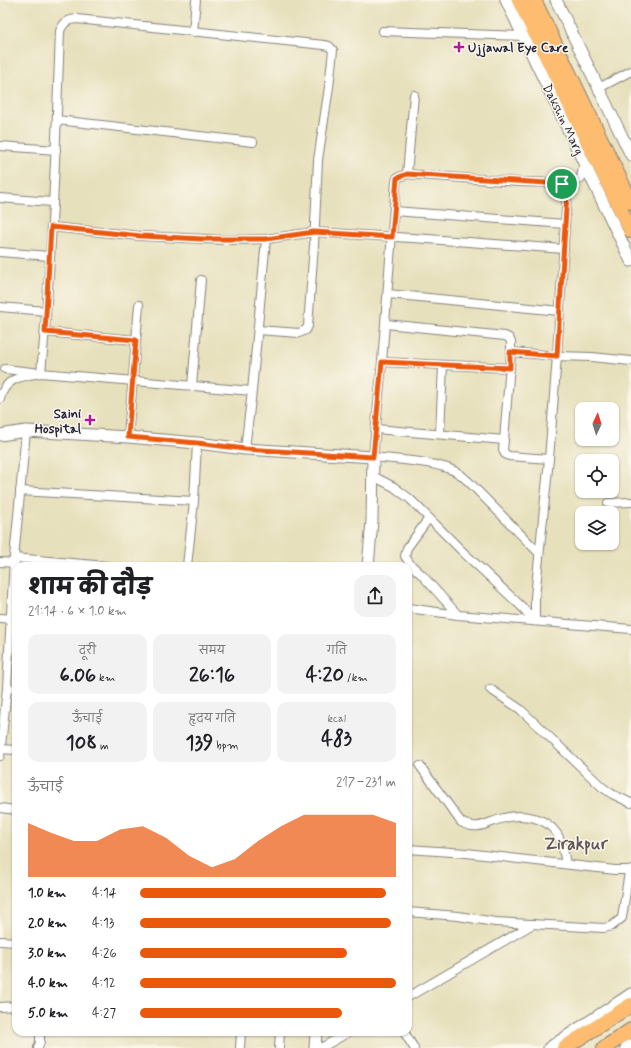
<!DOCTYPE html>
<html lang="hi">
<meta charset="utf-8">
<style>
body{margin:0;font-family:Mynerve,"Playpen Sans Deva",sans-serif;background:#f2f2f2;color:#202124;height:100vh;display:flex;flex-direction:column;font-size:15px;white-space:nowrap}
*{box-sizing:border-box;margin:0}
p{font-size:13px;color:#757577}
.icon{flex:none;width:22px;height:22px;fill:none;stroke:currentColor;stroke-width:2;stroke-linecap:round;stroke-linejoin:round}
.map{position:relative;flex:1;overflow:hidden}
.side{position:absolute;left:12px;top:562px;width:400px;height:474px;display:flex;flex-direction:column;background:#fff;border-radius:12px;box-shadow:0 1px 3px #0004}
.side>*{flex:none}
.needle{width:26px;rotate:4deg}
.tools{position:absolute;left:575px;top:402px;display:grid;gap:8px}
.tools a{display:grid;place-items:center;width:44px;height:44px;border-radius:8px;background:#fff;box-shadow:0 1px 3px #0004;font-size:20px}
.pin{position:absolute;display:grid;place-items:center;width:34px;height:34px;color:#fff;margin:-17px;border:2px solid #fff;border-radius:50%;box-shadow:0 1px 4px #0007}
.round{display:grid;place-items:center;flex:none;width:42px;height:42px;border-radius:12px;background:#f2f2f2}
.head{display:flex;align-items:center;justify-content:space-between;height:68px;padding:0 16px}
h1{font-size:22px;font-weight:800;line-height:30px}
.figures{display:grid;grid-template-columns:repeat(3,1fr);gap:6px;height:68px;padding:4px 16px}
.figures div{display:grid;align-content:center;border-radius:10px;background:#f2f2f2;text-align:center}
.figures b{font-size:20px;font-weight:800}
.figures small{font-size:11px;font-weight:400}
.figures p{font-size:11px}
.chart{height:112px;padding:8px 16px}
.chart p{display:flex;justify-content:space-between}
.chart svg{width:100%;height:72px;margin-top:4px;fill:#ea580c;opacity:.7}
ul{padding:0 16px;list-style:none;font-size:13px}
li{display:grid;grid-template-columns:64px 48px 1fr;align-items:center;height:30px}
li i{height:10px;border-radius:5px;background:#ea580c}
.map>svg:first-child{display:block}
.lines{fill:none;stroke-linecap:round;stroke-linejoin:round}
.minor-casing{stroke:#84817c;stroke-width:10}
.tertiary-casing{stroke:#84817c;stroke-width:13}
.trunk-casing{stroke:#84817c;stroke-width:16}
.minor{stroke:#fff;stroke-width:8}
.tertiary{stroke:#fff;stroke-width:11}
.trunk{stroke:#fdbc6f;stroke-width:14}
.route-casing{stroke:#fff;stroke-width:8}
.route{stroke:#ea580c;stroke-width:5}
.poi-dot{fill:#b5179e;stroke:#fbf7ec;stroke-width:1.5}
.labels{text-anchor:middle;stroke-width:3;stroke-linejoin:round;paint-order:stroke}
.poi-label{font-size:13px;font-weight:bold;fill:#22223b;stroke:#fbf7ec;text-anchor:start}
.street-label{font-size:13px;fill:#22223b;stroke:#fbf7ec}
.district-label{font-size:17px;font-weight:bold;fill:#64595a;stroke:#fbf7ec}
</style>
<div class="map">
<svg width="631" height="1048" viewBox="0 0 631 1048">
<rect width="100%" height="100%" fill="#fbf7ec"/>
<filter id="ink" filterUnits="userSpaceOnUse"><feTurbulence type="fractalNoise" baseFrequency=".025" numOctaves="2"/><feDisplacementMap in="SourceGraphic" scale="8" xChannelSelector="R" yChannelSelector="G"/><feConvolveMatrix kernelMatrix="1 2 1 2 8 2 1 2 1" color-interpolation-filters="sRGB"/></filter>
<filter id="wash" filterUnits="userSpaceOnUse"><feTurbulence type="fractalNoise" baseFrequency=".012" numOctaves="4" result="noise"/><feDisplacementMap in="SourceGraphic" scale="16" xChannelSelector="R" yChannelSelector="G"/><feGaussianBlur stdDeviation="0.9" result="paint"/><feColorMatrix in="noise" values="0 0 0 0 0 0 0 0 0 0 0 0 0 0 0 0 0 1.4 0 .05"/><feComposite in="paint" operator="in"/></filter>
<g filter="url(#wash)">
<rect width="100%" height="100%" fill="#e7e0bc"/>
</g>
<g filter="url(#ink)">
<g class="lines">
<defs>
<g id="minor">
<path d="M 383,31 L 524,36"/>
<path d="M 193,32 L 196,0"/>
<path d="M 599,88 L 631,71"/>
<path d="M 57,120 L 253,142"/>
<path d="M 0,146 L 56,150"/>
<path d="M 407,174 L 414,95"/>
<path d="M 0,198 L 52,202"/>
<path d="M 394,211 L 565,224"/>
<path d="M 51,227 L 141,236 L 227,240 L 266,239 L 314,232 L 428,239 L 564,249"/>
<path d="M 0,252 L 49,256"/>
<path d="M 388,294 L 560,311"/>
<path d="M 0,307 L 46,311"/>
<path d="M 386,324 L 505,336 L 509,338 L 511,342 L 511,352 L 504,440"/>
<path d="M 45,332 L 136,340"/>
<path d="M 511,352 L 557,356 L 567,193 L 562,184"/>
<path d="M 382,362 L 510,368"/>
<path d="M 5,369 L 41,373 C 52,259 56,145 60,31 C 64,22 67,20 77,19 L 324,45 L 329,46 L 333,50 L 329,87 L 318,160 L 314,245 L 308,326 L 306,330 L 299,333 L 258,330"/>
<path d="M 192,386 L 201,280"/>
<path d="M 252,391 L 266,239"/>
<path d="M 0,399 C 5,377 23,376 41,373 L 252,391 L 245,449"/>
<path d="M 376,429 L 504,440 L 503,450 L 505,454 L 509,456 L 549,459"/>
<path d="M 440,434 L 443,365"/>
<path d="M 128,437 L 139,305"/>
<path d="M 373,476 L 394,487 L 410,499 L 463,552 L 521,606 L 535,621"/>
<path d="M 20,491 L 194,501"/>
<path d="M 608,503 L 631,502"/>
<path d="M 429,518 L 407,548 L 405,556 L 410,564 L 422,575 L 458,615"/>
<path d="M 539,553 L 468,481 C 465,479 462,475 458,473 C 438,461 397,460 373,457 L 382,362 L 396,182 L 397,178 L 407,174 L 519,182 L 570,183 L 577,181 L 581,178 L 584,162"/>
<path d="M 14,558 L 107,566"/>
<path d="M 0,562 L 15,563"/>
<path d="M 187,566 L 194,501 L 197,443"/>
<path d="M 408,608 L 458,615 L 631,629"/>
<path d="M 0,618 L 16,619"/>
<path d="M 535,621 L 535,597 L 549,459 L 557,356 L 592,357 L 631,361"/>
<path d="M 7,688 L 16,689"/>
<path d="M 490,689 L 520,709 L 602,787 L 612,794 L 631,803"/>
<path d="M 0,749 L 16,750"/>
<path d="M 0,756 L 7,688 L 14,558 L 26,431"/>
<path d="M 420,766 L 461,822 C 478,832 487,822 504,818 C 523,813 546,817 557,834 C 563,843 564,854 566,864"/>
<path d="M 0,808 L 16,810"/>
<path d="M 408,849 L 466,853 L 615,870 L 631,870"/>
<path d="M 408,912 L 458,916 L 495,922 L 604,928 L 612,926 L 622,918 L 629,871"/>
<path d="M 0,941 L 16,942"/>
<path d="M 408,997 L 533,924"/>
<path d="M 0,1007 L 16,1006"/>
<path d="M 404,1032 L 414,1048"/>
<path d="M 38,1048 L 40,1042 L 40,1032"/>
<path d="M 240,1048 L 241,1032"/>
<path d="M 279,1048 L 280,1032"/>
<path d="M 321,1048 L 349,1032"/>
</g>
<g id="tertiary">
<path d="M 506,0 L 631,261"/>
<path d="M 556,0 L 631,155"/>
<path d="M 0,435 L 26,431 L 128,437 L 197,443 L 245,449 L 373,457 L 372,521 L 368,566"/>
<path d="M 315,1048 L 316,1032"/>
<path d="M 549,1048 L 631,994"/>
<path d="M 626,1048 L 631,1045"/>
</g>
<g id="trunk">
<path d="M 519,0 L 631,231"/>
<path d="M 534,0 L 631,202"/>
<path d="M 564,1048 L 631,1005"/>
<path d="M 604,1048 L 631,1030"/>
</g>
</defs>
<use href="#minor" class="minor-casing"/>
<use href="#tertiary" class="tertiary-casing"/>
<use href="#trunk" class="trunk-casing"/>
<use href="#minor" class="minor"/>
<use href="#tertiary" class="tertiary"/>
<use href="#trunk" class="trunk"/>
</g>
</g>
<g class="lines" filter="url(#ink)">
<defs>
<path id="route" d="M 407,174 L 562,184 L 567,193 L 557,356 L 510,352 L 510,368 L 382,362 L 373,457 L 245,449 L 197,443 L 128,437 L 136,340 L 45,332 L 51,227 L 141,236 L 203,239 L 266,239 L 314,232 L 392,237 L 397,178 Z"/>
</defs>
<use href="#route" class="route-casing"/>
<use href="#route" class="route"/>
</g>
<g class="poi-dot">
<path d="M457 41h4v4h4v4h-4v4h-4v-4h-4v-4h4z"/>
<path d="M88 414h4v4h4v4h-4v4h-4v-4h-4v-4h4z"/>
</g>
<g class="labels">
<g class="poi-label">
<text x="468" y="52">Ujjawal Eye Care</text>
<text x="81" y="418" text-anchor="end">Saini<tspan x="81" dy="15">Hospital</tspan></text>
</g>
<g class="street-label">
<text transform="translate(564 119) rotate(64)" y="5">Dakshin Marg</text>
</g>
<g class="district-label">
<text x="576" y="849">Zirakpur</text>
</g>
</g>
</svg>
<div class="tools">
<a><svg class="needle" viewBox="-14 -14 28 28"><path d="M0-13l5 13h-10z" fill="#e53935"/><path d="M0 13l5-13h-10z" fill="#757577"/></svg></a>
<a><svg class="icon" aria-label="locate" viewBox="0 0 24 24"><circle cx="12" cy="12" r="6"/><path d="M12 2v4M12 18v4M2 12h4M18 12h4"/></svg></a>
<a><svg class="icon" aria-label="layers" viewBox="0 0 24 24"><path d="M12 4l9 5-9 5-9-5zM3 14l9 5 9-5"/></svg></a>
</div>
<div class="pin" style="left:562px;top:184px;background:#1e9e55"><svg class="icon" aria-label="arrive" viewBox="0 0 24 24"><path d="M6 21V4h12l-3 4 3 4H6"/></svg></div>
<section class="side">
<div class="head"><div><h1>शाम की दौड़</h1><p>21:14 · 6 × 1.0 km</p></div><a class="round"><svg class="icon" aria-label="share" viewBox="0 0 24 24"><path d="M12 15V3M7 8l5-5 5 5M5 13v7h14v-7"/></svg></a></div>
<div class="figures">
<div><p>दूरी</p><b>6.06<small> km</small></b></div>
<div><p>समय</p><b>26:16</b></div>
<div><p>गति</p><b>4:20<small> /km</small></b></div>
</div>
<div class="figures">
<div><p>ऊँचाई</p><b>108<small> m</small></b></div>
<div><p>हृदय गति</p><b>139<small> bpm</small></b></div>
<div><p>kcal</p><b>483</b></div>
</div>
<div class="chart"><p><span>ऊँचाई</span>217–231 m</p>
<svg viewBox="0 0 160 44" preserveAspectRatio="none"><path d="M0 44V11L10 17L20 22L30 22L40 15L50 13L60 20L70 31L80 38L90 33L100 22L110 13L120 6L130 6L140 6L150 6L160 11V44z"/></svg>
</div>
<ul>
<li><b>1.0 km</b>4:14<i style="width:96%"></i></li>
<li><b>2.0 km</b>4:13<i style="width:98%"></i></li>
<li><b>3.0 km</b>4:26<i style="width:81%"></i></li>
<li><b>4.0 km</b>4:12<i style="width:100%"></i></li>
<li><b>5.0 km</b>4:27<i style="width:79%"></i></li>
</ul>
</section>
</div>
